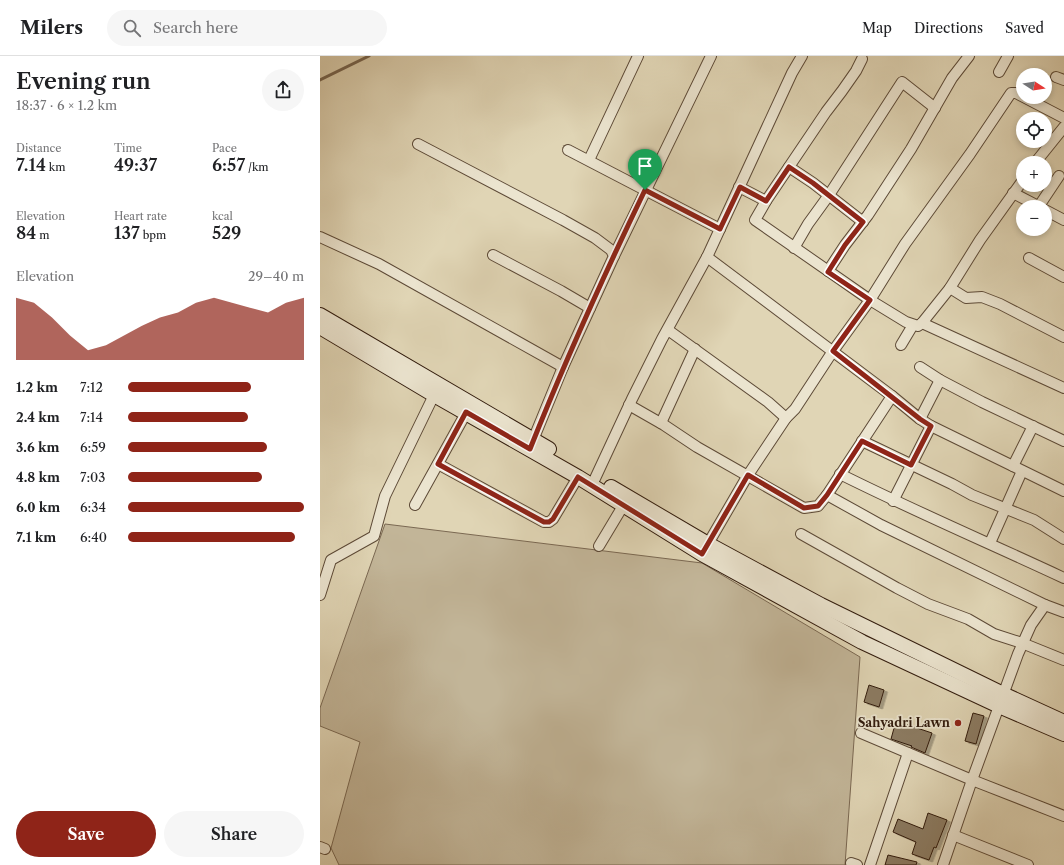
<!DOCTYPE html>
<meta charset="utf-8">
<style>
body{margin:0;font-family:"Libre Caslon Text",serif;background:#f6f6f6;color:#202124;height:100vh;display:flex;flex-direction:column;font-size:15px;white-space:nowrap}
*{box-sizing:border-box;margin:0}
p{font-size:13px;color:#757577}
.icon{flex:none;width:22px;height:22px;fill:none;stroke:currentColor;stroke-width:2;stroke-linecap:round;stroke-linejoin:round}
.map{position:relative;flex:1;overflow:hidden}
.drawer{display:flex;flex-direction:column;background:#fff;width:320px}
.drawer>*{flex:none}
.needle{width:26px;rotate:102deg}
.fabs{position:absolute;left:696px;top:12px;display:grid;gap:8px}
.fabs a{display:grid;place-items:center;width:36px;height:36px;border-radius:50%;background:#fff;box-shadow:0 2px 6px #0003;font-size:20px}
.pin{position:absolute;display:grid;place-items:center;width:34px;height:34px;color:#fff;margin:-41px -17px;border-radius:50% 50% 50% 0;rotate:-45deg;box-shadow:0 0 4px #0007}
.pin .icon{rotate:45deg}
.round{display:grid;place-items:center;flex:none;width:42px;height:42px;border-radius:21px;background:#f6f6f6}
.overview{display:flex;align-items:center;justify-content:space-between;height:68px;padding:0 16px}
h1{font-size:22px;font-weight:600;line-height:30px}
.stats{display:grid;grid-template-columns:repeat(3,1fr);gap:6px;height:68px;padding:4px 16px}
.stats div{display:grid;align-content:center}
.stats b{font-size:17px;font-weight:600}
.stats small{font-size:11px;font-weight:400}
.stats p{font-size:11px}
.chart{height:112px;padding:8px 16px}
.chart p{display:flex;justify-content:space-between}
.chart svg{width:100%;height:72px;margin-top:4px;fill:#8f2418;opacity:.7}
.button{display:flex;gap:8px;margin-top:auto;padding:8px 16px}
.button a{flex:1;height:46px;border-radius:24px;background:#8f2418;color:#fff;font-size:16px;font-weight:600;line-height:46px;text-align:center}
.button a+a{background:#f6f6f6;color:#202124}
ul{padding:0 16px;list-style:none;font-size:13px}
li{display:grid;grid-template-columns:64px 48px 1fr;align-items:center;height:30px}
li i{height:10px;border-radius:5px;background:#8f2418}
header{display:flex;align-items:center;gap:24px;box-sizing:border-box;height:56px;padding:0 20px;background:#fff;border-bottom:1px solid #e0e0e0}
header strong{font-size:19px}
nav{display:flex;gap:22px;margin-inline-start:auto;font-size:14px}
.search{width:280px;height:36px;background:#f6f6f6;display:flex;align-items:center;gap:10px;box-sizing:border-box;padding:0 14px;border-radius:22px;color:#757577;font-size:15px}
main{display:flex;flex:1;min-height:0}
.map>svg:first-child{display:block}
.green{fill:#c2b598;stroke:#7a6852}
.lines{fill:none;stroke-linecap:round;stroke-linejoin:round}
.stream{stroke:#766550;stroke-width:3}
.building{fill:#8c7c64;stroke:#311b0d;filter:url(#shadow)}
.street-casing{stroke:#5d4a37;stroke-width:12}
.secondary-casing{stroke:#311b0d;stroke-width:16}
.street{stroke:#ebe4cf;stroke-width:10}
.secondary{stroke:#ebe4cf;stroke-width:14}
.route-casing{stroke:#fff;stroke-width:8}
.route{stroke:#8f2418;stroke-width:5}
.poi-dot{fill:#8f2418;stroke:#ebe4cf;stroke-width:1.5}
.labels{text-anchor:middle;stroke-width:3.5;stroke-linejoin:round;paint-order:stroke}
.poi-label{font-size:12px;font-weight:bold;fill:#311b0d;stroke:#ebe4cf;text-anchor:end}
</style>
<header>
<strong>Milers</strong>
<div class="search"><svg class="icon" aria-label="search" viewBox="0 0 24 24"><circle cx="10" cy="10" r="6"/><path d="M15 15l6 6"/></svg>Search here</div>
<nav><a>Map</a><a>Directions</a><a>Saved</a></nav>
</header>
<main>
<section class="drawer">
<div class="overview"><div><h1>Evening run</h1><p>18:37 · 6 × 1.2 km</p></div><a class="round"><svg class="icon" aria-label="share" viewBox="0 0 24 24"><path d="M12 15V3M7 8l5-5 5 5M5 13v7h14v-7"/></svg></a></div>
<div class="stats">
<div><p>Distance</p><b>7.14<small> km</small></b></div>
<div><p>Time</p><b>49:37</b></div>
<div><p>Pace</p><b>6:57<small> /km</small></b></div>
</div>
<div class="stats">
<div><p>Elevation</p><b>84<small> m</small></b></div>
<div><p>Heart rate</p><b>137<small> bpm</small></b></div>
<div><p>kcal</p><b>529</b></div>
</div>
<div class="chart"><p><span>Elevation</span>29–40 m</p>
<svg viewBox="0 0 160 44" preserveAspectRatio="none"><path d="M0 44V6L10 9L20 18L30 29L40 38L50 35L60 29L70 23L80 18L90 15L100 9L110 6L120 9L130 12L140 15L150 9L160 6V44z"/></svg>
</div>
<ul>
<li><b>1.2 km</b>7:12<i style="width:70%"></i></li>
<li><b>2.4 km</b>7:14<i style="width:68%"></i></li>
<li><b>3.6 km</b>6:59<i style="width:79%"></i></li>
<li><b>4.8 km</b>7:03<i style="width:76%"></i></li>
<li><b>6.0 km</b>6:34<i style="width:100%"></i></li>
<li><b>7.1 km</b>6:40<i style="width:95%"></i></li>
</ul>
<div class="button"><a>Save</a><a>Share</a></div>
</section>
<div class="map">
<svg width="744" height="809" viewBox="0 0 744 809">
<defs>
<filter id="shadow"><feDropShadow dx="3.5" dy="2" stdDeviation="0" flood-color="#0004"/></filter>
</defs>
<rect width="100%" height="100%" fill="#e0d5b5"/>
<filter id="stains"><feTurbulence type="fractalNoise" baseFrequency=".005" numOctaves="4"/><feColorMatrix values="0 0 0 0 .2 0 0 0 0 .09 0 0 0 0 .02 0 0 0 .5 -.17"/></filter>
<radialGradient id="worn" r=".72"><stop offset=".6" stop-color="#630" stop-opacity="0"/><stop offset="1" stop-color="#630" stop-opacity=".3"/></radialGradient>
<path class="green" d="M 65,468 L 382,507 L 540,601 L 525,809 L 19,809 L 11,792 L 40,686 L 0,670 L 0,652 Z"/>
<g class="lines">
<path class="stream" d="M 0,24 L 49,0"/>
</g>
<g class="building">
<path d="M 549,629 L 564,634 L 559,651 L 544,646 Z"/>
<path d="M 653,657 L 664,660 L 656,688 L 645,685 Z"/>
<path d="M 576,665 L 612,677 L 605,697 L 591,691 L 592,690 L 571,683 Z"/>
<path d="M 608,757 L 627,764 L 616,792 L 614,791 L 609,804 L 592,798 L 596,786 L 573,776 L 578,763 L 603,773 Z"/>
<path d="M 568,799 L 597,806 L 596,809 L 565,809 Z"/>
</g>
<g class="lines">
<defs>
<g id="street">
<path d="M 542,3 L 536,15 L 522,35 L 506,56 L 446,145 L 435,164 L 550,244 L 586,266 L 598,270 L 602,267 L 630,232 L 660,184 L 703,124"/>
<path d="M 679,16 L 688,0"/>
<path d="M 736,21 L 744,24"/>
<path d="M 98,88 L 243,164 L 275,182 L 291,194 L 294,200 L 243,311 L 211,389"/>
<path d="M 248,94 L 400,173"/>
<path d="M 269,104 L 318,0"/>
<path d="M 715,107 L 744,71"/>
<path d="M 469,111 L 493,127 L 543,166"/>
<path d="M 419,131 L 446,145"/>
<path d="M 693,137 L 720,151"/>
<path d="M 719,150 L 739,120"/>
<path d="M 725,154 L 744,164"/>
<path d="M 0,181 L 59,208 L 243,311"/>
<path d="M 474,192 L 488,168 L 509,139 L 582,26 L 615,52"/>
<path d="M 173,199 L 241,235 L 270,252"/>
<path d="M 294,200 L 391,0"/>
<path d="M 709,202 L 744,221"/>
<path d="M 508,215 L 525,189 L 548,159 L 591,93 L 632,22 L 649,0"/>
<path d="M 630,232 L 646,242 L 662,241 L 680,248 L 744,281"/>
<path d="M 602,267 L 744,332"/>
<path d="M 348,274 L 448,346 L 466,362 L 475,353 L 513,295 L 550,244 L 585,188 L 650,98 L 691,37 L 696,37 L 744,62"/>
<path d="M 581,289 L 593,269"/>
<path d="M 600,311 L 620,324 L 662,346 L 744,385"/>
<path d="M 572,340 L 600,363 L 611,370 L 744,435"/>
<path d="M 309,349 L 344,369 L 377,391 L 484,452 L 498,450 L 507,439 L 572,340 L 387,201"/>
<path d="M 600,363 L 620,324"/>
<path d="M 341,367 L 375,293"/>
<path d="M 542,385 L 632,428 L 652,439 L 714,464 L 744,483"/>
<path d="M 118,408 L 224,466 L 229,466 L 233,463 L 258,421"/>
<path d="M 693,410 L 713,370"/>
<path d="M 520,418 C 594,455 669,487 744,522"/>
<path d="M 272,429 L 312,343 L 342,283 L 387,201 L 472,17 L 482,0"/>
<path d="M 507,439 L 561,469 L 725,549 L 711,569 L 698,598 L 652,724 L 623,809"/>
<path d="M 573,445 L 611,370"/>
<path d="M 95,449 L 146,357"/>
<path d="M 481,478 L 577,532 L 608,548 L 648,563 L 674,578 L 702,587 L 744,604"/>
<path d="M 670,487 L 702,415"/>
<path d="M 279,490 L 303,450"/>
<path d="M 385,493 L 428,419 L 466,362"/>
<path d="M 0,539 L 11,504 L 54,480 L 65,440 L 114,339"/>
<path d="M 725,549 L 744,556"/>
<path d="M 541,677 L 652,724 L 744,760"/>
<path d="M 633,779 L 708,809"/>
<path d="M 0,791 L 5,793"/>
<path d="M 531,807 L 537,809"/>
<path d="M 550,809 L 588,697"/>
</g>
<g id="secondary">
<path d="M 0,259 L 229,393"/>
<path d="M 0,271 L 114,339 L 258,421 L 382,498 L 542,586 L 679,650 L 744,678"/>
<path d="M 291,431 L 388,488 L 501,549 L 683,638 L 744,666"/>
</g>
</defs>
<use href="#street" class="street-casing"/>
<use href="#secondary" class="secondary-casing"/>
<use href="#street" class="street"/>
<use href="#secondary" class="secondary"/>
</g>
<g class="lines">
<defs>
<path id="route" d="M 469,111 L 493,127 L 543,166 L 525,189 L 508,216 L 550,244 L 513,295 L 600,363 L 611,370 L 591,409 L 542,385 L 507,439 L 498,450 L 484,452 L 428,419 L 382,498 L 258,421 L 233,463 L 229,466 L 224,466 L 118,408 L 146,356 L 210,393 C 245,305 284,219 325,134 L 400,173 L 420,131 L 446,145 Z"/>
</defs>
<use href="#route" class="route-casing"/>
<use href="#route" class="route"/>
</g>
<circle class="poi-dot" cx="638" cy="667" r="4"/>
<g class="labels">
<g class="poi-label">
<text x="630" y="671">Sahyadri Lawn</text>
</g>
</g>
<rect width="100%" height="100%" filter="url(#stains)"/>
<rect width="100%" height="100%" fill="url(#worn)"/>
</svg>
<div class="fabs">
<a><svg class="needle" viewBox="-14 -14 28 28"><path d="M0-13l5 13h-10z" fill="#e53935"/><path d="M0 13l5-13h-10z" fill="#757577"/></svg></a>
<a><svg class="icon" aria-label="locate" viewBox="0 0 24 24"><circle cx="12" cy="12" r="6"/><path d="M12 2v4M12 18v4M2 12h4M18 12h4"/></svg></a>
<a>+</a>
<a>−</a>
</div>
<div class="pin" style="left:325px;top:134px;background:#1e9e55"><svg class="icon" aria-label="arrive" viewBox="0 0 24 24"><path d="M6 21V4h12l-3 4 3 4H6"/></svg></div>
</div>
</main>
